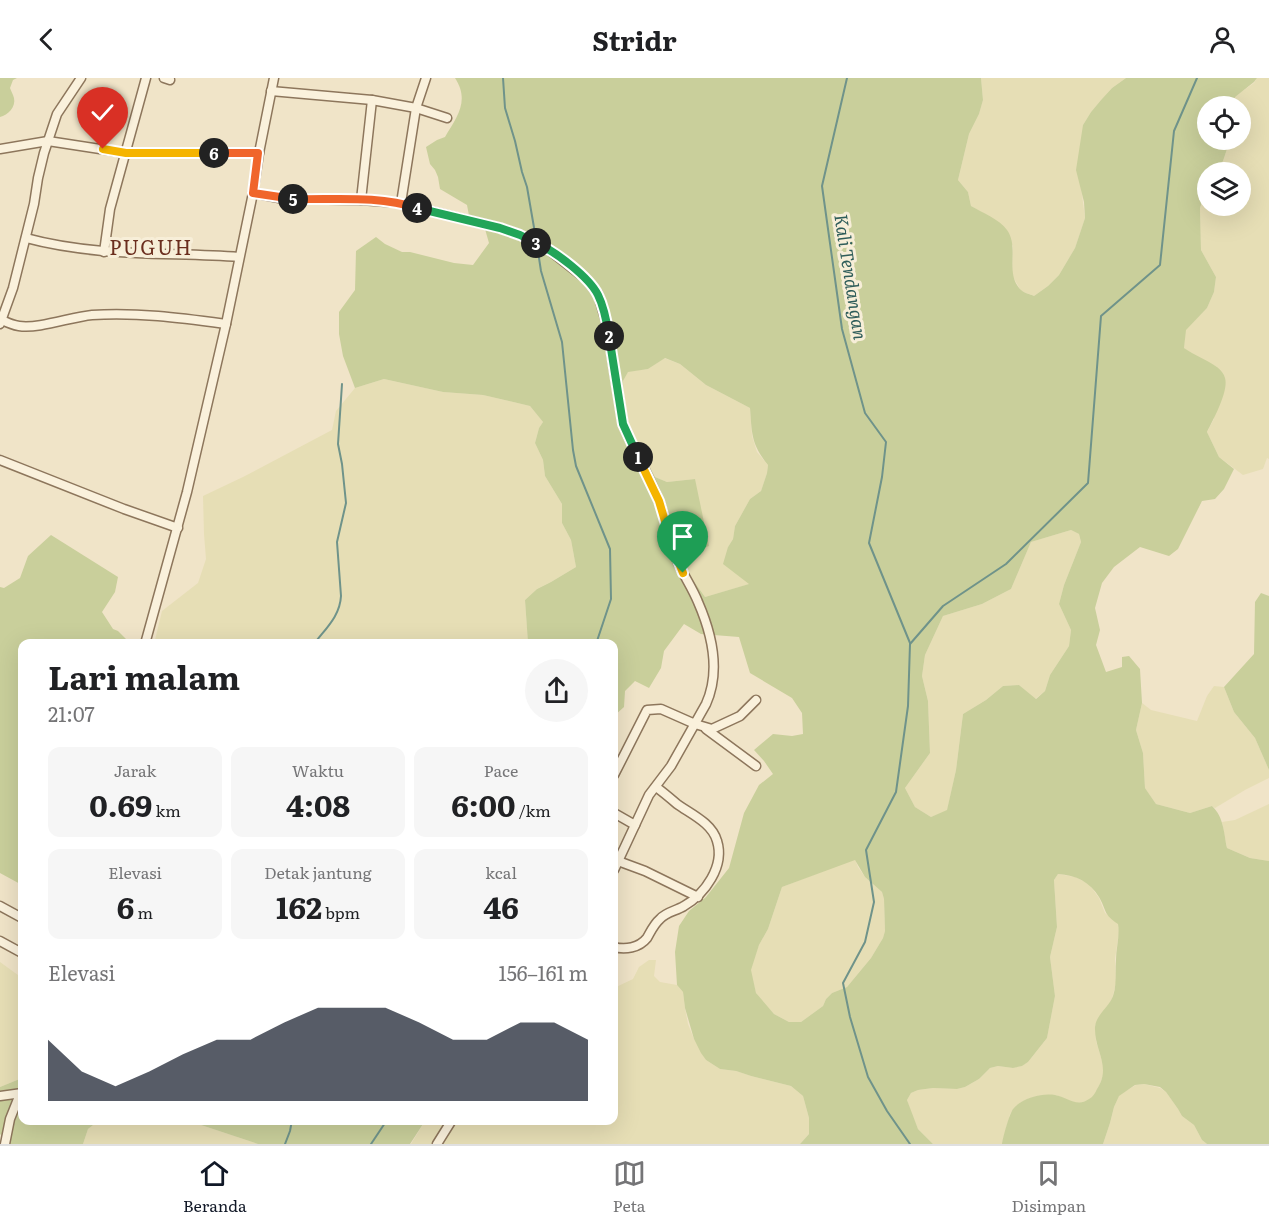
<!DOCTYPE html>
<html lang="id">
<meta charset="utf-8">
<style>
body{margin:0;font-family:Literata,serif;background:#f6f6f6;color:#202124;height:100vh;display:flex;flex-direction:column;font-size:22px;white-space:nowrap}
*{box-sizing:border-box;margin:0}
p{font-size:20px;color:#757577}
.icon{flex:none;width:33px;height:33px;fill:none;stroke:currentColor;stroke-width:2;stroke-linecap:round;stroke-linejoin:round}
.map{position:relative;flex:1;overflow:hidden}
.sheet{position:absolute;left:18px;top:561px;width:600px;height:486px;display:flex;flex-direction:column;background:#fff;border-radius:12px;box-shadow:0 6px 24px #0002}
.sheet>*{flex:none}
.tools{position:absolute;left:1197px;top:18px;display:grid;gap:12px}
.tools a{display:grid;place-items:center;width:54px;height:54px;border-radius:50%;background:#fff;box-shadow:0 6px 24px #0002;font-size:30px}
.pin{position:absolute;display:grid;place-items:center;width:51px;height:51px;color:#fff;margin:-62px -26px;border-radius:50% 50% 50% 0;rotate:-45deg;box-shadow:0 0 6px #0007}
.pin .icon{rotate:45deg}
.km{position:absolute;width:30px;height:30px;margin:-15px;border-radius:50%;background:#222;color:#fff;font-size:16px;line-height:30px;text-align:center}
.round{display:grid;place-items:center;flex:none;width:63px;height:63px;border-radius:32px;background:#f6f6f6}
.overview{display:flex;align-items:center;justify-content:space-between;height:102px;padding:0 30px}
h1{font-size:33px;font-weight:700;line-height:45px}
.figures{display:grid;grid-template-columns:repeat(3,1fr);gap:9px;height:102px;padding:6px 30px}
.figures div{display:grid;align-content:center;border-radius:12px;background:#f6f6f6;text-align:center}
.figures b{font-size:30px;font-weight:700}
.figures small{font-size:16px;font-weight:400}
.figures p{font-size:16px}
.chart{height:168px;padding:12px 30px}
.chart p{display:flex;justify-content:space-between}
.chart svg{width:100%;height:108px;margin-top:6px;fill:#111827;opacity:.7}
header{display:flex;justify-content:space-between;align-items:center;height:78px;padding:0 30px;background:#fff;font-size:27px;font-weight:700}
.menu{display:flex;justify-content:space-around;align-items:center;height:84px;border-top:2px solid #e0e0e0;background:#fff;font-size:16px;color:#757577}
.menu a{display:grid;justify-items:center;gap:3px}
.menu .current{color:#111827}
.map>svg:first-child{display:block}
.farmland{fill:#e6deb5}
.green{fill:#c9cf9b;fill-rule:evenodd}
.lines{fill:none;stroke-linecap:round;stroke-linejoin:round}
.stream{stroke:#6f938a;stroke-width:2}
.minor-casing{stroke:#8d765c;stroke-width:11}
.minor{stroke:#faf1dc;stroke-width:8}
.split-1-casing{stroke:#fff;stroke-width:12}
.split-2-casing{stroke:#fff;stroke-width:12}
.split-3-casing{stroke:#fff;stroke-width:12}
.split-4-casing{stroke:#fff;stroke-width:12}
.split-5-casing{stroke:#fff;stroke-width:12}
.split-6-casing{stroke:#fff;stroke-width:12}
.split-7-casing{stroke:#fff;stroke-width:12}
.split-1{stroke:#f5b400;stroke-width:8}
.split-2{stroke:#22a559;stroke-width:8}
.split-3{stroke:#22a559;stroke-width:8}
.split-4{stroke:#22a559;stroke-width:8}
.split-5{stroke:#f0652b;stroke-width:8}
.split-6{stroke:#f0652b;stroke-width:8}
.split-7{stroke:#f5b400;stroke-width:8}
.labels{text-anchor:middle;stroke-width:6;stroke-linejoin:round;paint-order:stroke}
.water-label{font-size:18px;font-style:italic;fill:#2f5d5a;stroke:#f7eed8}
.quarter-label{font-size:20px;letter-spacing:1.5px;fill:#6b2e1e;stroke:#f7eed8}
</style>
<header><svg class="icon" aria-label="back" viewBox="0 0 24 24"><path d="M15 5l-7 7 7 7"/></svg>Stridr<svg class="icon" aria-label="person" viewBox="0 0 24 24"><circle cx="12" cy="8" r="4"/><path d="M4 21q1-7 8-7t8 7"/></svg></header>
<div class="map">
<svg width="1269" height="1066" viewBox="0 0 1269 1066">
<rect width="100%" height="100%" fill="#f0e4c8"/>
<g class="farmland">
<path d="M 981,0 L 1126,0 L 1112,10 L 1101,22 L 1091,34 L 1083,47 L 1081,109 L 1085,140 L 1075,170 L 1059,197 L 1048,208 L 1034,218 L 1021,213 L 1012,197 L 1013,168 L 996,143 L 971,128 L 968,114 L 958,102 L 969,56 L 979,36 L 983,22 Z"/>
<path d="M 1257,0 L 1269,0 L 1269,381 L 1267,380 L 1263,391 L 1243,397 L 1219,379 L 1207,354 L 1214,341 L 1217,289 L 1193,277 L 1184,270 L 1185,252 L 1207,230 L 1214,214 L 1216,199 L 1201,172 L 1200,130 L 1207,108 L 1208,128 L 1240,128 L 1240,94 L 1215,94 L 1223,83 L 1230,62 L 1240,62 L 1240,28 L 1233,28 L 1234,19 L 1254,5 Z"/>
<path d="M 664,280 L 680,286 L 706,307 L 750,330 L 752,358 L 757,374 L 768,387 L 767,395 L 761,413 L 750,421 L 735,448 L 733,461 L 728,469 L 750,506 L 705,519 L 685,491 L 683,484 L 689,475 L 695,401 L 667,404 L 655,399 L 625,341 L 623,303 L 628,293 L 648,291 Z"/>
<path d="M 384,301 L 443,314 L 483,317 L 530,328 L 543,344 L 539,350 L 535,365 L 543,382 L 545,398 L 562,426 L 562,445 L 571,462 L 576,489 L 551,504 L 537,511 L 525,522 L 528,565 L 317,566 L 303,562 L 301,566 L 154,566 L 162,533 L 198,505 L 206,481 L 204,456 L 203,418 L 243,399 L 332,352 L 336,333 L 355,310 Z"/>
<path d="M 1071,452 L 1079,456 L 1081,464 L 1064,507 L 1059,526 L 1071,552 L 1069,568 L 1050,597 L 1045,613 L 1035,621 L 1019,607 L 1003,608 L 986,622 L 963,636 L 956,692 L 947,733 L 931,739 L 915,729 L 905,710 L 930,675 L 928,623 L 922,598 L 925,577 L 943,538 L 982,526 L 1011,511 L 1031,464 Z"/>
<path d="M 1214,608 L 1224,609 L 1234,634 L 1255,660 L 1269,692 L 1269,700 L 1245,712 L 1215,730 L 1212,728 L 1190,735 L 1156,726 L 1145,710 L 1143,675 L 1136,652 L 1142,625 L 1151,632 L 1197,643 L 1207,618 Z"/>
<path d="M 1269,726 L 1269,783 L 1250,780 L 1227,770 L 1222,744 L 1235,742 Z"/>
<path d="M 855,781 L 858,789 L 865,799 L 882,814 L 884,821 L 885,853 L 883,860 L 871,880 L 847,909 L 832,915 L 826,921 L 823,928 L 801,944 L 789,944 L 774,936 L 758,919 L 756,915 L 750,892 L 759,867 L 768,851 L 782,809 Z"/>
<path d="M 1058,796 L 1075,799 L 1089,806 L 1099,820 L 1105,835 L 1118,845 L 1119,854 L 1115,881 L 1116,905 L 1112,921 L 1095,947 L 1096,963 L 1103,986 L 1104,994 L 1100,1006 L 1092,1020 L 1085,1024 L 1077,1025 L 1070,1023 L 1056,1017 L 1041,1017 L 1027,1021 L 1020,1025 L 1014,1030 L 1010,1036 L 1002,1066 L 933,1066 L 918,1051 L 912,1037 L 907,1022 L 911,1015 L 918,1012 L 933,1010 L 957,1011 L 965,1009 L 979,1001 L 990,990 L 998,988 L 1013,990 L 1021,988 L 1028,984 L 1047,960 L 1055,918 L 1050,879 L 1057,849 L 1054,802 Z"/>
<path d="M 649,882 L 656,882 L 654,898 L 660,904 L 677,907 L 683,914 L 685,930 L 688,946 L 694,961 L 706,982 L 720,991 L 736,993 L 751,998 L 791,1008 L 803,1018 L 809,1040 L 809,1056 L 800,1066 L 411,1066 L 425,1043 L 614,1042 L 614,910 L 633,901 L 639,889 Z"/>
<path d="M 0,884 L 22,900 L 22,1000 L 0,1009 Z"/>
<path d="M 1144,1006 L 1160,1010 L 1166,1014 L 1178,1031 L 1182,1038 L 1194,1047 L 1202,1062 L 1207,1066 L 1103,1066 L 1110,1045 L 1114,1029 L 1119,1017 L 1136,1007 Z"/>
<path d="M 98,1042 L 181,1043 L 198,1046 L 258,1066 L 83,1066 L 88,1051 Z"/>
</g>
<g class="green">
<path d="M 0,0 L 17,0 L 13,2 L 10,10 C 11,13 13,16 14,20 C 16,29 8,37 0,39 Z"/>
<path d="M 455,0 L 981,0 L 983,22 L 979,36 L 969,56 L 958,102 L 968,114 L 971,128 C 983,135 999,141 1007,152 C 1020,170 1004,195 1021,212 C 1024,215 1030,216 1034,218 L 1048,208 L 1059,197 L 1075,170 L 1085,140 L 1084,124 L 1076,92 L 1083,47 L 1091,34 L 1101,22 L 1112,10 L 1126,0 L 1257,0 L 1254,4 L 1235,19 L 1233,28 L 1208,28 L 1208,62 L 1230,62 L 1223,83 L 1215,94 L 1208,94 L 1207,108 L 1200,130 L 1201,172 L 1216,199 L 1214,214 L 1207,230 L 1186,252 L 1184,270 C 1194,277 1207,282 1217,289 C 1221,292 1224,296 1225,300 C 1229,313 1213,342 1207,354 L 1219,379 L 1234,391 L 1224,411 L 1215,421 L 1202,423 L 1178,471 L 1169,478 L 1140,469 L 1114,489 L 1102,505 L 1095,530 L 1100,552 L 1096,567 L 1106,594 L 1122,589 L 1122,579 L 1129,578 L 1140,591 L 1142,625 L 1136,652 L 1143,675 L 1145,710 L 1156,726 L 1190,735 L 1212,728 C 1224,739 1224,756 1227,770 L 1250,780 L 1269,783 L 1269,1066 L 1207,1066 L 1202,1062 L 1194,1047 L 1182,1038 L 1178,1031 L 1166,1014 L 1160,1009 L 1144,1006 L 1135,1007 L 1119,1018 L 1114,1029 L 1110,1045 L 1103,1066 L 1002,1066 C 1003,1059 1009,1037 1013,1031 C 1022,1020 1041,1015 1055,1017 C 1067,1019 1077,1030 1089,1021 C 1093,1019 1095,1015 1097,1011 C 1112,988 1094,973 1095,949 C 1096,937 1109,929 1113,918 C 1117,906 1115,895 1116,882 C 1116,870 1120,858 1118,846 C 1103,836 1107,833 1099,819 C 1090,804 1076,797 1058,796 L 1054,802 L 1057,849 L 1050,879 L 1055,918 L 1047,960 L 1028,984 L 1022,988 L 1013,990 L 998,988 L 990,990 L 979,1001 L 965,1009 L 957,1011 L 933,1010 L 918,1012 L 911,1015 L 907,1022 L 918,1051 L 933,1066 L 800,1066 L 809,1056 L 809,1040 L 803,1018 L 791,1008 L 751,998 L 736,993 L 720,991 L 706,982 L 701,975 L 694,961 L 685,930 L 683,914 L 677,907 L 675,874 L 679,848 L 689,833 L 706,819 L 729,790 L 744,735 L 759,707 L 773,696 L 764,683 L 754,672 L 773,656 L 792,658 L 803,656 L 802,635 L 792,620 L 750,595 L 739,559 L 701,556 L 684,546 L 664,573 L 661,590 L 649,610 L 635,603 L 625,613 L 624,629 L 614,638 L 614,566 L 528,565 L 525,522 L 537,511 L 551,504 L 576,489 L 571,462 L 562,445 L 562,426 L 545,398 L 543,382 L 535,365 L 539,350 L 543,344 L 530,328 L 483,317 L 443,314 L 384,301 L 355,310 L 343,278 L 339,256 L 339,234 L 355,212 L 356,173 L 376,159 L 385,166 L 402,174 L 410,174 L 454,185 L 473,187 L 489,165 L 485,151 L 471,148 L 467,127 L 440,111 L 438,99 L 435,92 L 430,86 L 426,69 L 437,62 L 445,59 C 457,39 470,23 455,0 ZM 665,280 L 680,286 L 706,307 L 750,330 C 752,356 751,366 768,387 L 767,395 L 761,413 L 750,421 L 735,448 L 733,461 L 728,469 L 723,486 L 749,506 L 705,519 L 685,491 L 683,484 L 689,475 L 709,468 L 695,401 L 667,404 L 655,399 L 625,341 L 623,303 L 628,294 L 648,291 ZM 1071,452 L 1079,456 L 1081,464 L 1064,507 L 1059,526 L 1071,552 L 1069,568 L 1050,597 L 1045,613 L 1036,621 L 1019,607 L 1003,608 L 986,622 L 963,636 L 956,692 L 947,732 L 931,739 L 915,729 L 905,710 L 930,675 L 928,623 L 922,598 L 925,577 L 943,538 L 982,526 L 1011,511 L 1031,464 ZM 855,782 L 865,799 L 882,814 L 884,821 L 885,853 L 883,860 L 871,880 L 847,909 L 832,915 L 826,921 L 823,928 L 801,944 L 789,944 L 774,936 L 756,915 L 751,892 L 759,867 L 768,851 L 782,809 Z"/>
<path d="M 51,457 L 118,499 L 115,514 L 102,534 L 113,551 L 118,553 L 126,561 L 124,566 L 22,566 L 22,807 L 0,795 L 0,509 L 4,510 L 20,500 L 28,478 Z"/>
<path d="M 1261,515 L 1269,518 L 1269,692 L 1255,660 L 1234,634 L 1224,609 L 1254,576 L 1255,524 Z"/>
<path d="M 22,1000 L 22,1042 L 98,1043 L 88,1051 L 83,1066 L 10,1066 L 0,1056 L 0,1009 Z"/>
<path d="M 181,1043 L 425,1042 L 425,1043 L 410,1066 L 258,1066 L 198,1046 Z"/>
</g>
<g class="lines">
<g class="stream">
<path d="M 503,0 L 505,30 L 515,63 L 522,94 L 527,109 L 536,161"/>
<path d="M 847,0 L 822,108 L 842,251 L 865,335 L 886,364 L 882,399 L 869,465 L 910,565"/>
<path d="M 537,167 L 541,193 L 562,264 L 573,372 L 576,388 L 610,471 L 611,521 L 596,566"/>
<path d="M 314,566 C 326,550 340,538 341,518 L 337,464 L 346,425 L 342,386 L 338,366 L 342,306"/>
<path d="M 285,1066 L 290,1053 L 292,1042"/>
<path d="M 371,1066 L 387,1042"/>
<path d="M 910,1066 L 887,1033 L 868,999 L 850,939 L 843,905 L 865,864 L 874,824 L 866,772 L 896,714 L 908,628 L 910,566 L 943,528 L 1006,486 L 1088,405 L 1101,238 L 1160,187 L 1174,53 L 1197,0"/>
</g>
<defs>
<g id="minor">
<path d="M 164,0 L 170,2"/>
<path d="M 271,13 L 372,22 L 416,30 L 447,40"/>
<path d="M 0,71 L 48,63 L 126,75 L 259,75"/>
<path d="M 253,115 L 279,120 L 294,121 L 361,122 L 401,125 L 422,131 L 500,150 L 520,157 L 544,168 L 586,201 L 598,216 L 607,247 L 623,346 C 633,372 648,395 658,421 C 666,441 670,462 677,482 C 683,497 692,509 698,524 C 712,556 721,593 706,626 L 671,688 L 649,717 L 614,792"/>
<path d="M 361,122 L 372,22"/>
<path d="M 401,125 L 416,30 L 426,0"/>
<path d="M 26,160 C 96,179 167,174 239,179"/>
<path d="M 104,174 L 110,131 L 146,0"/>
<path d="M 2,242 C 8,245 13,247 19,248 C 39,251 71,239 92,237 C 137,234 181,240 226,246"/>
<path d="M 0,246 L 13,210 L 34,126 L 38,100 L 44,75 L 57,36 L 81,0"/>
<path d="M 0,382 L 124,431 L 178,450"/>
<path d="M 145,566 L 187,414 L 226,246 L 253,115 L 259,75 L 274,0"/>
<path d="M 706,651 L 756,688"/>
<path d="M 614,697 L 647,632 L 661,631 L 695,646 L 712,651 L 740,638 L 756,622"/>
<path d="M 614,735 L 635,747"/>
<path d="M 614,783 L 618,783 L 645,793 L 698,819"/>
<path d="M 0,828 L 22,840"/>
<path d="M 0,863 L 22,875"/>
<path d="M 614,869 C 625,872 639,870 647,860 C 651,853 654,846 660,841 C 666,834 676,833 684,828 C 705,816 725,788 717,763 C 712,745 691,736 677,726 C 670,720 663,714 656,709"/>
<path d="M 0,1018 L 22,1015"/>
<path d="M 5,1066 L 10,1041 L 20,1016"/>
<path d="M 437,1066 L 452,1042"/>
</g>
</defs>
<use href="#minor" class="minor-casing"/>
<use href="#minor" class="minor"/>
</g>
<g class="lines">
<defs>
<path id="split-1" d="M 638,379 L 659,423 L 673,470 L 683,495"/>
<path id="split-2" d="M 609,258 L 623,346 L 638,379"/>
<path id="split-3" d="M 536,165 C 555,173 589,199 598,217 C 604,229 607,245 609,258"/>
<path id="split-4" d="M 417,130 L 500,150 L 520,157 L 536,165"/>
<path id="split-5" d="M 293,121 C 334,122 378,117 417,130"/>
<path id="split-6" d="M 214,75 L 258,75 L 253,115 L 293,121"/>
<path id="split-7" d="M 103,71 L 126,75 L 214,75"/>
</defs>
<use href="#split-1" class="split-1-casing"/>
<use href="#split-2" class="split-2-casing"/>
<use href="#split-3" class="split-3-casing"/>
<use href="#split-4" class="split-4-casing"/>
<use href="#split-5" class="split-5-casing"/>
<use href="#split-6" class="split-6-casing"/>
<use href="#split-7" class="split-7-casing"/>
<use href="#split-1" class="split-1"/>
<use href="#split-2" class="split-2"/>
<use href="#split-3" class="split-3"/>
<use href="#split-4" class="split-4"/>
<use href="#split-5" class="split-5"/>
<use href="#split-6" class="split-6"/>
<use href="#split-7" class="split-7"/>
</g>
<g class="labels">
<g class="water-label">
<text transform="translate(850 199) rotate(81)" y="6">Kali Tendangan</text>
</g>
<g class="quarter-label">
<text x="151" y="177">PUGUH</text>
</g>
</g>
</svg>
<div class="tools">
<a><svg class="icon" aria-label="locate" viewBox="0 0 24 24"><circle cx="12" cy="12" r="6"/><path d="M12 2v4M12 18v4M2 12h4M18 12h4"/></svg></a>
<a><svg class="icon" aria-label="layers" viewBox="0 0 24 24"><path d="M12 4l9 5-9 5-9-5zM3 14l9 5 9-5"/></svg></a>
</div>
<div class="pin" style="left:683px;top:495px;background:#1e9e55"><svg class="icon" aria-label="arrive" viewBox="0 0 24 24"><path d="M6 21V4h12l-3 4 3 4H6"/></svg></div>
<div class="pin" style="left:103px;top:71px;background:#d93025"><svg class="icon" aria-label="check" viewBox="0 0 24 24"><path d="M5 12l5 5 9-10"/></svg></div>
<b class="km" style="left:638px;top:379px">1</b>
<b class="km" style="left:609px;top:258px">2</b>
<b class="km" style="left:536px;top:165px">3</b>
<b class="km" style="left:417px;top:130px">4</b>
<b class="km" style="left:293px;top:121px">5</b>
<b class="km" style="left:214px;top:75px">6</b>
<section class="sheet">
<div class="overview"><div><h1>Lari malam</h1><p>21:07</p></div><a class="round"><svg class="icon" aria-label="share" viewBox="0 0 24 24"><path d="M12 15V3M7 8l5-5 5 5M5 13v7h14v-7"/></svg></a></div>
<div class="figures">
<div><p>Jarak</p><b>0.69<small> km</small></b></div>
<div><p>Waktu</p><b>4:08</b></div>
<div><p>Pace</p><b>6:00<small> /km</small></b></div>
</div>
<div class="figures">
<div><p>Elevasi</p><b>6<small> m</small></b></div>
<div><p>Detak jantung</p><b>162<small> bpm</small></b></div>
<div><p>kcal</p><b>46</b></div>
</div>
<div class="chart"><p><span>Elevasi</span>156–161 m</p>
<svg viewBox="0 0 160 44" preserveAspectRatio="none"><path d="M0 44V19L10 32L20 38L30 32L40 25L50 19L60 19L70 12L80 6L90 6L100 6L110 12L120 19L130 19L140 12L150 12L160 19V44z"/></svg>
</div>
</section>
</div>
<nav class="menu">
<a class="current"><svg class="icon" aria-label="home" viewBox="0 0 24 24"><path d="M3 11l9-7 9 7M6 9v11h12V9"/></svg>Beranda</a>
<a><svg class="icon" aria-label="map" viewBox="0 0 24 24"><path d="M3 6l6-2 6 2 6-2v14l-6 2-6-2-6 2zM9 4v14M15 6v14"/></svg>Peta</a>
<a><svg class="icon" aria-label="saved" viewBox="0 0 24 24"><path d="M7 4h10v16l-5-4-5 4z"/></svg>Disimpan</a>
</nav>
